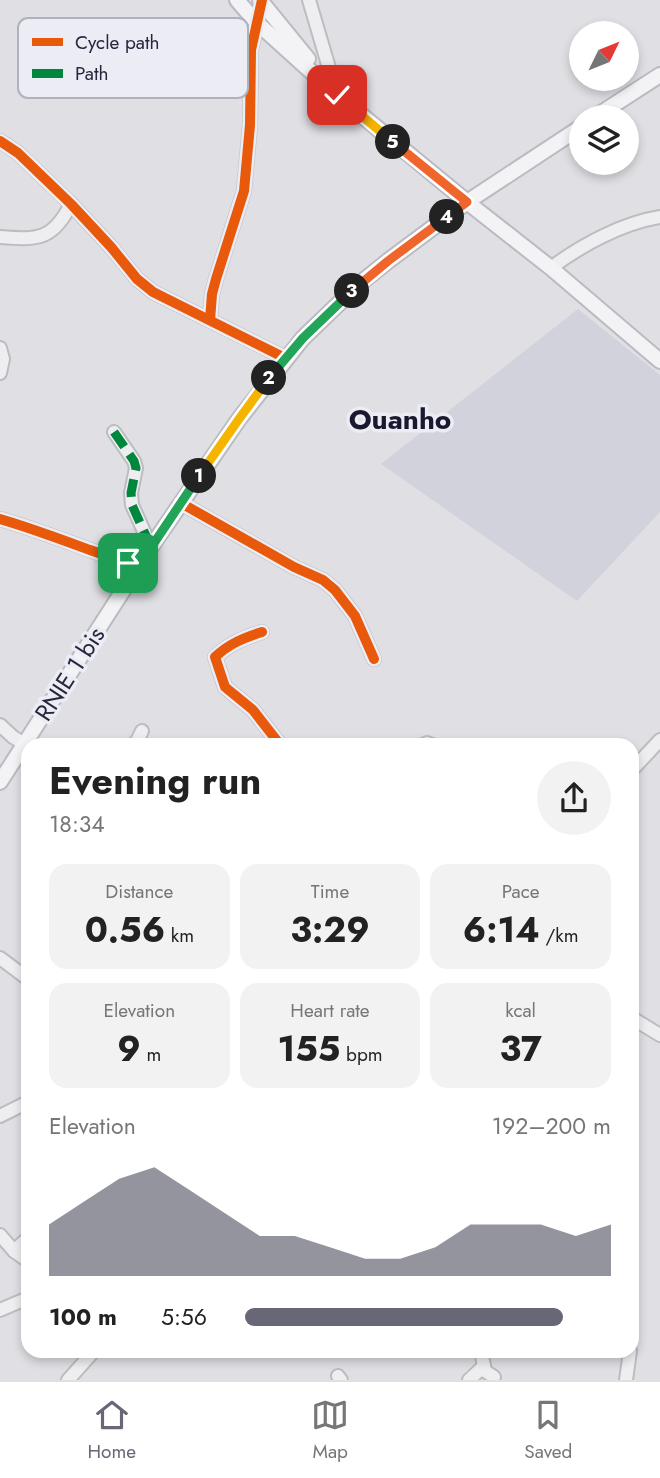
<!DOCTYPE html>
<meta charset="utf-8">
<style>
body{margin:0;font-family:Jost,sans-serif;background:#f2f2f2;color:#222;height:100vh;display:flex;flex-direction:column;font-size:26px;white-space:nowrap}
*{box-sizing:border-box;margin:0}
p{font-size:23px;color:#767676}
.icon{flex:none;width:38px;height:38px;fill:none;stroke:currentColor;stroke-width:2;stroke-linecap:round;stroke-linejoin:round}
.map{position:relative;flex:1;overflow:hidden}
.details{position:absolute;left:21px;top:738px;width:618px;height:620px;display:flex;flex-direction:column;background:#fff;border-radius:21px;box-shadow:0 4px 10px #0003}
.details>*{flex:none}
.needle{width:46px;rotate:47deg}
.tools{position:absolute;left:569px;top:21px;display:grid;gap:14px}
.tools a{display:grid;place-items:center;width:70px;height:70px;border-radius:50%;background:#fff;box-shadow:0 4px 10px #0003;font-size:35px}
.pin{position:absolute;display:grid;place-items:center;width:60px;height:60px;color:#fff;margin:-30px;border-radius:14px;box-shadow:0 4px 10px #0006}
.km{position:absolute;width:35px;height:35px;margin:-18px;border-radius:50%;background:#222;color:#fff;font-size:19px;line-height:35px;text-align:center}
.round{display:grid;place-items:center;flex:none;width:74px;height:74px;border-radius:37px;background:#f2f2f2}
.summary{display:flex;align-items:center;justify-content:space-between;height:119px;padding:0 28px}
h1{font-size:38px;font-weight:700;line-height:52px}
.stats{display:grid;grid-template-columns:repeat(3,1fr);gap:10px;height:119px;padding:7px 28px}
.stats div{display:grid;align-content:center;border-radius:18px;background:#f2f2f2;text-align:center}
.stats b{font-size:35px;font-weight:700}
.stats small{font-size:19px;font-weight:400}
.stats p{font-size:19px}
.chart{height:196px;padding:14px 28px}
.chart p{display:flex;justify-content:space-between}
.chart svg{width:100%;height:126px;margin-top:7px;fill:#676777;opacity:.7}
ul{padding:0 28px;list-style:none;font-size:23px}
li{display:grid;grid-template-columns:112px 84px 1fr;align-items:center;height:52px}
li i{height:18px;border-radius:9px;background:#676777}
.tabs{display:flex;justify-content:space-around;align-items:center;height:98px;border-top:2px solid #e0e0e0;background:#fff;font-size:19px;color:#767676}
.tabs a{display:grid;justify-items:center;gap:4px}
.tabs .active{color:#676777}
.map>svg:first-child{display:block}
.built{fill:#d2d2dd}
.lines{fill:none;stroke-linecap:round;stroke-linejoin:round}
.minor-casing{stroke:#bcbcc1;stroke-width:16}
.major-casing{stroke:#babbc2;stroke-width:18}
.minor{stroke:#eeeef1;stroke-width:12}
.major{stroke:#f3f3f5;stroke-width:14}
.quiet{stroke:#00873e;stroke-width:9;stroke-dasharray:18 9;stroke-linecap:butt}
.cycleway-casing{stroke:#ebecf4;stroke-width:15}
.cycleway{stroke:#e8590c;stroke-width:10}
.split-1-casing{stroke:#fff;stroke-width:14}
.split-2-casing{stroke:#fff;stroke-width:14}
.split-3-casing{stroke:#fff;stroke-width:14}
.split-4-casing{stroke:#fff;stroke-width:14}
.split-5-casing{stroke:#fff;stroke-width:14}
.split-6-casing{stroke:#fff;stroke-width:14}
.split-1{stroke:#22a559;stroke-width:9}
.split-2{stroke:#f5b400;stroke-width:9}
.split-3{stroke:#22a559;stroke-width:9}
.split-4{stroke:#f0652b;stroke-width:9}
.split-5{stroke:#f0652b;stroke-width:9}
.split-6{stroke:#f5b400;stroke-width:9}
.labels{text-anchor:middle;stroke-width:7;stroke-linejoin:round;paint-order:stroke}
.street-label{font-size:24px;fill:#26263d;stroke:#ebecf4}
.quarter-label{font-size:28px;font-weight:bold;fill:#19182e;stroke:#ebecf4}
.key{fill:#ebecf4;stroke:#b0b1bd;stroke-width:2}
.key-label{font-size:19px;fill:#26263d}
</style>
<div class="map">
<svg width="660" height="1380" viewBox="0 0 660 1380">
<rect width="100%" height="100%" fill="#dfdfe4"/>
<path class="built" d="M 578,309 L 660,375 L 660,512 L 577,601 L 381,464 Z"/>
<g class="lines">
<defs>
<g id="minor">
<path d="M 309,0 L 337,95"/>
<path d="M 0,141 L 18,153 L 71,204 L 111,247 L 137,279 L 153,292 L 285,358"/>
<path d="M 0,237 C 38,240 53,240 71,204"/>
<path d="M 551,268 C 581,245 623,223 660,217"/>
<path d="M 210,320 L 212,294 L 216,279 L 244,191 L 250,125 L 251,50 L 262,0"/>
<path d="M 0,348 L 3,359 L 0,373"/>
<path d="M 114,432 L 134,461 L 136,468 L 131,493 L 132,505 L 151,547"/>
<path d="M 181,503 L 294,567 L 323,580 L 335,590 L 355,616 L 374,659"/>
<path d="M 0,519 C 31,528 60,539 90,550 C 106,556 122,560 138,567"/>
<path d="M 262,632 C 243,638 229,644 215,657 L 225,687 L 253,710 L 281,746"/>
<path d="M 0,725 L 13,737 L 28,746"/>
<path d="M 132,746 L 137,741 L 142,731"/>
<path d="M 420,746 L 427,743 L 435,746"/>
<path d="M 632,770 L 660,740"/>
<path d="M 0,958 L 28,979"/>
<path d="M 632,1018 L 660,1035"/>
<path d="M 0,1116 L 28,1102"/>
<path d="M 0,1235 L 14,1251 L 28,1261"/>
<path d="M 14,1251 L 28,1238"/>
<path d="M 0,1310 L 28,1298"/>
<path d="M 481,1351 L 485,1371 L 494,1377"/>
<path d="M 338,1376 L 341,1380"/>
<path d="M 68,1380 L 94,1351"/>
<path d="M 469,1380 L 484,1366"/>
<path d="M 626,1380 L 630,1351"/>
</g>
<g id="major">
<path d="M 237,0 L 256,22 L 337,95 L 467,202 L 551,268 L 660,361"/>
<path d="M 260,0 L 308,59"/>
<path d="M 595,117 L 660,75"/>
<path d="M 0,782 L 151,547 L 239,419 L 303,338 L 358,285 L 388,261 L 467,202 L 581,127"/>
</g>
</defs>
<use href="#minor" class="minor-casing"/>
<use href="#major" class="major-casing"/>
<use href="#minor" class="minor"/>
<use href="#major" class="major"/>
<path class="quiet" d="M 114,432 L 134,461 L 136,468 L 131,493 L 132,505 L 151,547"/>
<defs>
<g id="cycleway">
<path d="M 0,141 L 18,153 L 71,204 L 111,247 L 137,279 L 153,292 L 285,358"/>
<path d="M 210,320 L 212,294 L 216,279 L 244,191 L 250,125 L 251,50 L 262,0"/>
<path d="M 181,503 L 294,567 L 323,580 L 335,590 L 355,616 L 374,659"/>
<path d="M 0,519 C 31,528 60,539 90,550 C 106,556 122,560 138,567"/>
<path d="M 262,632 C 243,638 229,644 215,657 L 225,687 L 253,710 L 281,746"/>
</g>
</defs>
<use href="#cycleway" class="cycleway-casing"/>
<use href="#cycleway" class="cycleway"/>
</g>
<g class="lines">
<defs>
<path id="split-1" d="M 128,563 L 138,567 L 199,476"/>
<path id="split-2" d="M 199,476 L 239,419 L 269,378"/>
<path id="split-3" d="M 269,378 L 303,338 L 352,291"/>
<path id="split-4" d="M 352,291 L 388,261 L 447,217"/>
<path id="split-5" d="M 393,142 L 467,202 L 447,217"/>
<path id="split-6" d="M 337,95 L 393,142"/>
</defs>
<use href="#split-1" class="split-1-casing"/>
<use href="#split-2" class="split-2-casing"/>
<use href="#split-3" class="split-3-casing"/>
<use href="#split-4" class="split-4-casing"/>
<use href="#split-5" class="split-5-casing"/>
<use href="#split-6" class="split-6-casing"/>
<use href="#split-1" class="split-1"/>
<use href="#split-2" class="split-2"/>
<use href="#split-3" class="split-3"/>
<use href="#split-4" class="split-4"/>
<use href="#split-5" class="split-5"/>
<use href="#split-6" class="split-6"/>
</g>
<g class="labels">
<g class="street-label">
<text transform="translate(70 674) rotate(-57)" y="8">RNIE 1 bis</text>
</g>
<g class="quarter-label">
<text x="400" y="429">Ouanho</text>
</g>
</g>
<rect x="18" y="18" width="230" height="80" rx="10" class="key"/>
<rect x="32" y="38" width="31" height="8" fill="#e8590c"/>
<rect x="32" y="69" width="31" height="9" fill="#00873e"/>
<g class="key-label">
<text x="75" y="49">Cycle path</text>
<text x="75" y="80">Path</text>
</g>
</svg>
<div class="tools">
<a><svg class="needle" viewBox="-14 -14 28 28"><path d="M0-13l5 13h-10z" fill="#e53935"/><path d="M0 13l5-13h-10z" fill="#767676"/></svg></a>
<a><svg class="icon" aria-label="layers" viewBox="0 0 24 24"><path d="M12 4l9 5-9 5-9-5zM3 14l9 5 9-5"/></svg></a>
</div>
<div class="pin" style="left:128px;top:563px;background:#1e9e55"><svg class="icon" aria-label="arrive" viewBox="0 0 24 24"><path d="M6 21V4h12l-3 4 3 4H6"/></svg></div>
<div class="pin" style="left:337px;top:95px;background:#d93025"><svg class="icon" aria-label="check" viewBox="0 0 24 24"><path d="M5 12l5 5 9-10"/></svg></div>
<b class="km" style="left:199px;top:476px">1</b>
<b class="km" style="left:269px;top:378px">2</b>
<b class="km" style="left:352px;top:291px">3</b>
<b class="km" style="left:447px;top:217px">4</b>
<b class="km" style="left:393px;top:142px">5</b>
<section class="details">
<div class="summary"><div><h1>Evening run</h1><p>18:34</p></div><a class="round"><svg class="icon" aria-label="share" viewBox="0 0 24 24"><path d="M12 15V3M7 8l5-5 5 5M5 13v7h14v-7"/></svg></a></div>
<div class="stats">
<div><p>Distance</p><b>0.56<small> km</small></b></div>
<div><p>Time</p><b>3:29</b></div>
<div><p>Pace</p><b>6:14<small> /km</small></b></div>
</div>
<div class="stats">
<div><p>Elevation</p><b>9<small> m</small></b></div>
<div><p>Heart rate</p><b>155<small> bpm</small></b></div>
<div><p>kcal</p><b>37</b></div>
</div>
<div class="chart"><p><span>Elevation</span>192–200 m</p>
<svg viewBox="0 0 160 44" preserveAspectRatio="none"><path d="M0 44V26L10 18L20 10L30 6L40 14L50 22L60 30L70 30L80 34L90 38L100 38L110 34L120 26L130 26L140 26L150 30L160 26V44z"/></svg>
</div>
<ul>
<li><b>100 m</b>5:56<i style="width:87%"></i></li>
</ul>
</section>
</div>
<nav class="tabs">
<a class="active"><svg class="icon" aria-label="home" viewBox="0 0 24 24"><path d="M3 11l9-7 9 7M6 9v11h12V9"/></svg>Home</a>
<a><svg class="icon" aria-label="map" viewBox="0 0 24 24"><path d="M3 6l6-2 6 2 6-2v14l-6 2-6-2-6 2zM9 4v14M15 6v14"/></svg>Map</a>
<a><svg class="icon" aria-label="saved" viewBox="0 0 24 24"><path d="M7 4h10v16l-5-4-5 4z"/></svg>Saved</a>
</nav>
